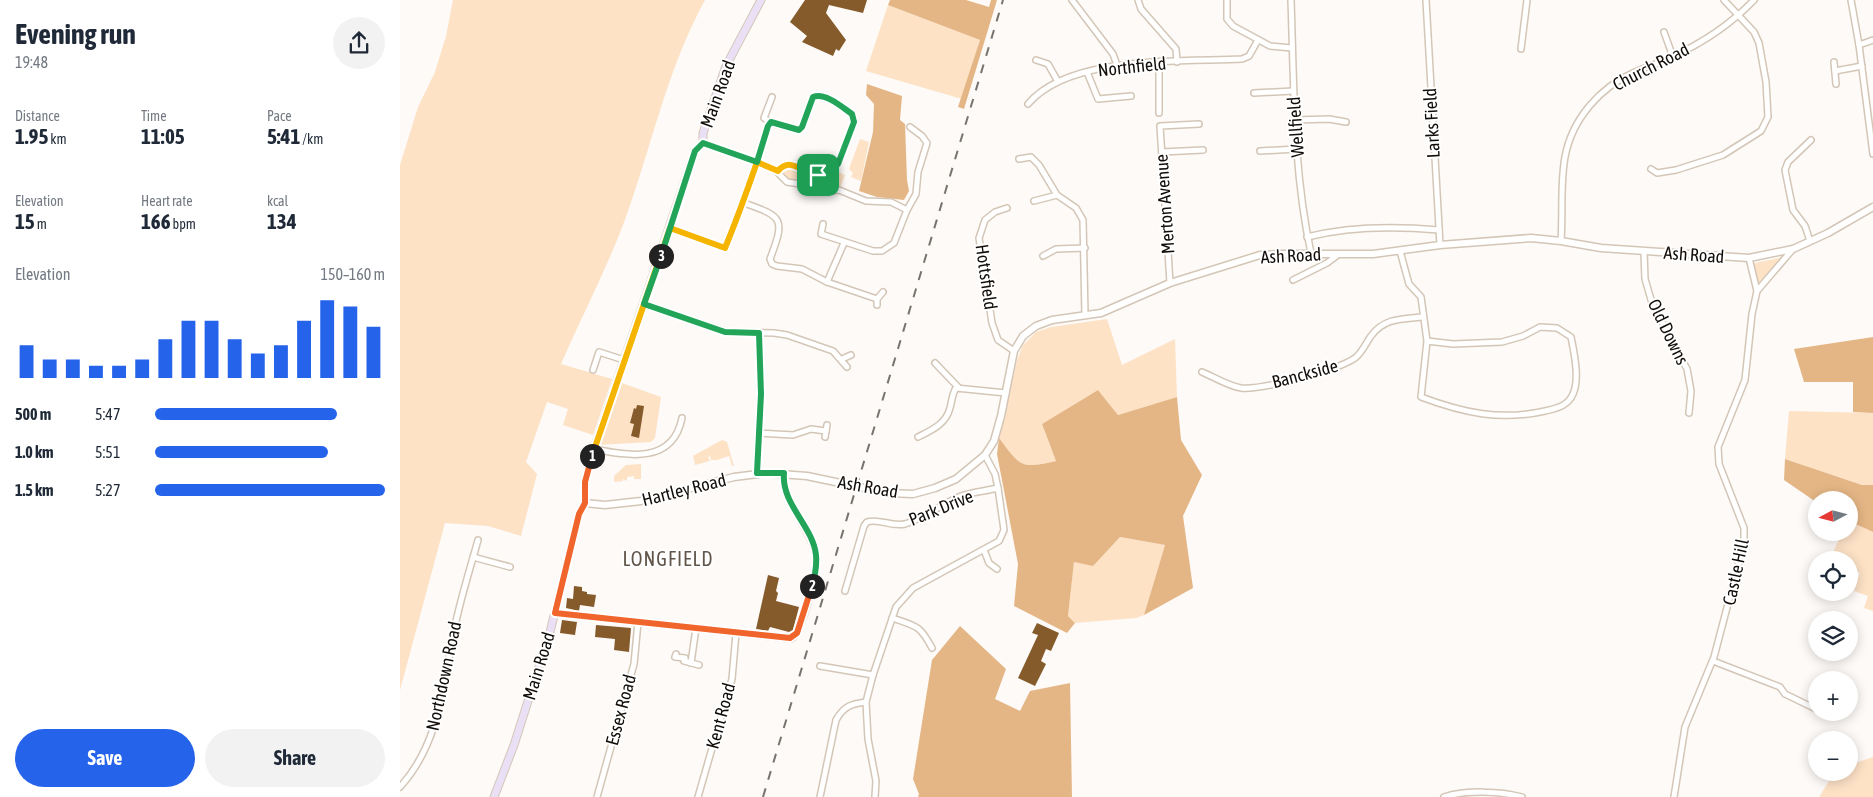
<!DOCTYPE html>
<meta charset="utf-8">
<style>
body{margin:0;font-family:"Asap Condensed",sans-serif;background:#f2f2f3;color:#1f2937;height:100vh;display:flex;flex-direction:column;font-size:19px;white-space:nowrap}
*{box-sizing:border-box;margin:0}
p{font-size:16px;color:#747a83}
.icon{flex:none;width:28px;height:28px;fill:none;stroke:currentColor;stroke-width:2;stroke-linecap:round;stroke-linejoin:round}
.map{position:relative;flex:1;overflow:hidden}
.side{display:flex;flex-direction:column;background:#fff;width:400px}
.side>*{flex:none}
.needle{width:32px;rotate:263deg}
.fabs{position:absolute;left:1408px;top:491px;display:grid;gap:10px}
.fabs a{display:grid;place-items:center;width:50px;height:50px;border-radius:50%;background:#fff;box-shadow:0 2px 12px #0003;font-size:25px}
.pin{position:absolute;display:grid;place-items:center;width:42px;height:42px;color:#fff;margin:-21px;border-radius:10px;box-shadow:0 2px 8px #0006}
.km{position:absolute;width:25px;height:25px;margin:-12px;border-radius:50%;background:#222;color:#fff;font-size:14px;line-height:25px;text-align:center}
.round{display:grid;place-items:center;flex:none;width:52px;height:52px;border-radius:26px;background:#f2f2f3}
.overview{display:flex;align-items:center;justify-content:space-between;height:85px;padding:0 15px}
h1{font-size:28px;font-weight:700;line-height:38px}
.stats{display:grid;grid-template-columns:repeat(3,1fr);gap:8px;height:85px;padding:5px 15px}
.stats div{display:grid;align-content:center}
.stats b{font-size:21px;font-weight:700}
.stats small{font-size:14px;font-weight:400}
.stats p{font-size:14px}
.chart{height:140px;padding:10px 15px}
.chart p{display:flex;justify-content:space-between}
.chart svg{width:100%;height:90px;margin-top:5px;stroke:#2563eb;stroke-width:6}
.primary-button{display:flex;gap:10px;margin-top:auto;padding:10px 15px}
.primary-button a{flex:1;height:58px;border-radius:30px;background:#2563eb;color:#fff;font-size:20px;font-weight:700;line-height:58px;text-align:center}
.primary-button a+a{background:#f2f2f3;color:#1f2937}
ul{padding:0 15px;list-style:none;font-size:16px}
li{display:grid;grid-template-columns:80px 60px 1fr;align-items:center;height:38px}
li i{height:12px;border-radius:6px;background:#2563eb}
main{display:flex;flex:1;min-height:0}
.map>svg:first-child{display:block}
.green{fill:#fde2c6}
.forest{fill:#e5b685}
.building{fill:#855b2c}
.lines{fill:none;stroke-linecap:round;stroke-linejoin:round}
.pedestrian-casing{stroke:#d4c6b7;stroke-width:6}
.minor-casing{stroke:#d4c6b7;stroke-width:8}
.tertiary-casing{stroke:#d4c6b7;stroke-width:9}
.secondary-casing{stroke:#d4c6b7;stroke-width:9}
.pedestrian{stroke:#fff;stroke-width:4}
.minor{stroke:#fff;stroke-width:5}
.tertiary{stroke:#fff;stroke-width:6}
.secondary{stroke:#eae0f5;stroke-width:7}
.rail{stroke:#77736f;stroke-width:2;stroke-dasharray:9 9;stroke-linecap:butt}
.split-1-casing{stroke:#fff;stroke-width:10}
.split-2-casing{stroke:#fff;stroke-width:10}
.split-3-casing{stroke:#fff;stroke-width:10}
.split-4-casing{stroke:#fff;stroke-width:10}
.split-1{stroke:#f5b400;stroke-width:6}
.split-2{stroke:#f0652b;stroke-width:6}
.split-3{stroke:#22a559;stroke-width:6}
.split-4{stroke:#22a559;stroke-width:6}
.labels{text-anchor:middle;stroke-width:4;stroke-linejoin:round;paint-order:stroke}
.street-label{font-size:18px;fill:#120d09;stroke:#fff}
.quarter-label{font-size:20px;letter-spacing:1px;fill:#625549;stroke:#fff}
</style>
<main>
<section class="side">
<div class="overview"><div><h1>Evening run</h1><p>19:48</p></div><a class="round"><svg class="icon" aria-label="share" viewBox="0 0 24 24"><path d="M12 15V3M7 8l5-5 5 5M5 13v7h14v-7"/></svg></a></div>
<div class="stats">
<div><p>Distance</p><b>1.95<small> km</small></b></div>
<div><p>Time</p><b>11:05</b></div>
<div><p>Pace</p><b>5:41<small> /km</small></b></div>
</div>
<div class="stats">
<div><p>Elevation</p><b>15<small> m</small></b></div>
<div><p>Heart rate</p><b>166<small> bpm</small></b></div>
<div><p>kcal</p><b>134</b></div>
</div>
<div class="chart"><p><span>Elevation</span>150–160 m</p>
<svg viewBox="0 0 160 44" preserveAspectRatio="none"><path d="M5 44V28M15 44V35M25 44V35M35 44V38M45 44V38M55 44V35M65 44V25M75 44V16M85 44V16M95 44V25M105 44V32M115 44V28M125 44V16M135 44V6M145 44V9M155 44V19"/></svg>
</div>
<ul>
<li><b>500 m</b>5:47<i style="width:79%"></i></li>
<li><b>1.0 km</b>5:51<i style="width:75%"></i></li>
<li><b>1.5 km</b>5:27<i style="width:100%"></i></li>
</ul>
<div class="primary-button"><a>Save</a><a>Share</a></div>
</section>
<div class="map">
<svg width="1473" height="797" viewBox="0 0 1473 797">
<rect width="100%" height="100%" fill="#fdfaf7"/>
<g class="green">
<path d="M 53,0 L 305,0 C 266,71 251,150 223,225 C 205,272 181,318 161,364 L 212,379 L 193,435 L 163,425 L 168,409 L 147,402 L 126,462 L 137,474 L 121,536 L 88,526 L 45,523 L 0,690 L 0,165 L 18,107 L 35,72 L 46,36 Z"/>
<path d="M 488,5 L 580,40 L 562,99 L 466,71 Z"/>
<path d="M 460,139 L 469,142 L 461,181 L 451,177 L 453,173 L 449,169 Z"/>
<path d="M 388,166 L 413,176 L 435,171 L 445,175 L 440,188 L 432,187 L 417,189 L 403,183 L 385,179 L 382,171 Z"/>
<path d="M 1383,257 L 1361,282 L 1358,282 L 1354,264 L 1355,263 Z"/>
<path d="M 707,319 L 722,365 L 775,339 L 777,397 L 718,415 L 698,390 L 642,424 L 656,461 C 620,469 621,467 599,438 L 617,360 L 623,345 L 636,332 L 651,327 Z"/>
<path d="M 219,382 L 261,397 L 255,438 L 251,442 L 198,445 Z"/>
<path d="M 1389,411 L 1473,413 L 1473,485 L 1462,485 L 1385,459 Z"/>
<path d="M 322,440 L 327,442 L 334,466 L 332,466 L 329,456 L 317,460 L 311,460 L 310,456 L 308,457 L 310,461 L 295,465 L 293,456 Z"/>
<path d="M 241,464 L 241,479 L 234,479 L 234,476 L 227,477 L 227,481 L 223,479 L 223,481 L 214,482 L 214,476 L 226,465 Z"/>
<path d="M 1449,521 L 1473,532 L 1473,611 L 1464,608 L 1468,596 L 1454,591 L 1460,573 L 1449,568 L 1449,560 L 1430,559 L 1442,533 L 1449,532 Z"/>
<path d="M 720,537 L 765,545 L 744,615 L 736,618 L 675,623 L 668,616 L 674,562 L 693,565 Z"/>
<path d="M 1473,757 L 1473,797 L 1419,797 L 1434,773 L 1449,772 L 1449,765 Z"/>
</g>
<g class="forest">
<path d="M 490,0 L 566,0 L 589,7 L 591,0 L 597,0 L 564,109 L 558,107 L 580,40 L 488,5 Z"/>
<path d="M 467,84 L 502,96 L 500,120 L 505,124 L 507,180 L 509,191 L 504,200 L 477,197 L 459,191 L 473,132 L 474,104 L 466,95 Z"/>
<path d="M 1473,337 L 1473,413 L 1453,412 L 1453,382 L 1404,382 L 1394,349 Z"/>
<path d="M 698,390 L 718,415 L 777,397 L 781,440 L 802,475 L 783,516 L 793,588 L 744,615 L 765,545 L 720,537 L 693,566 L 674,562 L 668,616 L 675,623 L 667,633 L 614,606 L 618,564 L 597,454 L 599,438 C 621,467 620,469 656,461 L 642,424 Z"/>
<path d="M 1385,459 L 1462,485 L 1473,485 L 1473,532 L 1449,521 L 1449,500 L 1416,500 L 1416,502 L 1384,480 Z"/>
<path d="M 560,626 L 606,669 L 595,699 L 620,711 L 630,691 L 670,683 L 672,797 L 518,797 L 519,794 L 513,779 L 532,660 Z"/>
</g>
<g class="building">
<path d="M 405,0 L 467,0 L 463,13 L 429,5 L 426,13 L 446,40 L 439,51 L 436,49 L 433,56 L 402,42 L 407,36 L 390,22 Z"/>
<path d="M 237,405 L 244,406 L 239,438 L 231,436 L 234,424 L 230,423 L 234,408 L 236,409 Z"/>
<path d="M 368,575 L 379,578 L 376,591 L 378,593 L 376,601 L 399,607 L 393,630 L 389,632 L 370,627 L 368,631 L 356,629 Z"/>
<path d="M 174,586 L 182,587 L 182,591 L 187,592 L 187,594 L 196,595 L 194,607 L 180,605 L 179,611 L 166,608 L 167,598 L 173,599 Z"/>
<path d="M 162,620 L 177,622 L 175,635 L 160,633 Z"/>
<path d="M 637,623 L 659,633 L 651,651 L 646,649 L 641,661 L 646,664 L 635,686 L 618,678 L 638,635 L 632,633 Z"/>
<path d="M 196,625 L 231,628 L 229,652 L 214,650 L 215,639 L 195,637 Z"/>
</g>
<g class="lines">
<defs>
<path id="pedestrian" d="M 270,228 L 292,236"/>
<g id="minor">
<path d="M 672,0 L 713,54 L 717,65"/>
<path d="M 738,0 L 741,9 L 776,49 L 777,62"/>
<path d="M 827,0 L 827,19 L 833,26 L 870,46 L 892,48"/>
<path d="M 891,0 C 894,85 893,170 911,253"/>
<path d="M 1026,0 L 1040,245"/>
<path d="M 1451,0 L 1459,45 L 1473,154"/>
<path d="M 1264,32 L 1273,57"/>
<path d="M 1459,45 L 1473,40"/>
<path d="M 1121,49 L 1127,0"/>
<path d="M 636,60 L 648,64 L 657,80"/>
<path d="M 1434,62 L 1436,84"/>
<path d="M 1435,71 L 1462,66"/>
<path d="M 687,72 L 698,99 L 731,96"/>
<path d="M 854,93 L 893,91"/>
<path d="M 628,104 C 669,55 782,62 842,59 L 849,56 L 858,40"/>
<path d="M 759,113 L 759,63"/>
<path d="M 895,120 L 929,119 L 946,122"/>
<path d="M 371,123 L 364,118 L 372,97"/>
<path d="M 303,143 L 374,169 L 387,182 L 400,184 L 415,192 L 439,190 L 466,201 L 491,202 L 507,210"/>
<path d="M 860,151 L 897,149"/>
<path d="M 762,152 L 803,150"/>
<path d="M 619,159 L 631,157 L 639,165 L 657,195"/>
<path d="M 1251,169 L 1257,173 L 1276,170 L 1323,155 L 1361,131 L 1368,117 L 1366,82 L 1359,43 L 1354,32 L 1324,0"/>
<path d="M 634,201 L 657,195 L 676,208 L 683,220 L 685,315"/>
<path d="M 344,203 C 384,217 385,219 370,259 L 372,264 L 377,266 L 402,269 L 427,282 L 477,299"/>
<path d="M 607,208 L 595,212 L 585,220 L 579,238 L 592,323 L 598,340 L 614,351"/>
<path d="M 423,224 L 421,234 L 473,251 L 482,251 L 494,243 L 507,210 L 516,194 L 518,172 L 527,143 L 522,136 L 510,127"/>
<path d="M 292,236 L 325,248 C 342,208 355,167 368,126 L 371,123 L 399,130 L 402,127 L 413,97 C 425,92 442,107 452,114 L 454,122 L 439,162 L 433,170 L 424,175 L 415,175 L 388,164 L 378,171"/>
<path d="M 907,237 C 950,226 994,226 1039,230"/>
<path d="M 1161,241 C 1163,213 1160,184 1165,157 C 1172,119 1200,87 1235,72 C 1247,66 1261,63 1274,56 C 1304,42 1331,24 1354,0"/>
<path d="M 1410,241 L 1405,226 L 1393,210 L 1385,170 L 1388,162 L 1411,140"/>
<path d="M 1000,251 L 1009,284 L 1021,297 L 1027,341 L 1021,397 C 1064,413 1100,421 1145,411 C 1157,408 1168,406 1173,394 C 1180,379 1174,352 1171,337 L 1157,328 L 1140,327 L 1123,336 L 1102,342 L 1053,344 L 1027,341"/>
<path d="M 1244,252 L 1245,279 L 1252,303 L 1287,369 L 1291,391 L 1289,413"/>
<path d="M 643,256 L 656,249 L 685,248"/>
<path d="M 893,280 L 927,263 L 939,254"/>
<path d="M 427,282 L 444,243"/>
<path d="M 770,283 L 760,126 L 799,124"/>
<path d="M 1357,291 L 1393,249"/>
<path d="M 244,304 L 328,332 L 374,333 L 387,335 L 433,351 L 447,367"/>
<path d="M 477,305 L 477,299 L 483,292"/>
<path d="M 442,359 L 451,355"/>
<path d="M 535,363 L 558,387"/>
<path d="M 193,370 L 199,352 L 224,360"/>
<path d="M 802,372 C 814,377 828,386 841,388 C 862,390 938,370 955,358 C 962,353 966,343 971,336 C 984,318 1002,319 1022,317"/>
<path d="M 358,433 L 393,435 L 411,429 L 426,431"/>
<path d="M 425,437 L 427,425"/>
<path d="M 518,437 C 532,430 546,424 550,408 C 552,401 552,394 556,388 L 606,393"/>
<path d="M 194,449 C 229,456 273,464 282,418"/>
<path d="M 357,473 L 361,391 L 359,333"/>
<path d="M 584,550 L 589,563 L 597,569"/>
<path d="M 73,557 L 110,567"/>
<path d="M 445,591 L 464,526 L 467,522 C 479,518 491,527 505,524 C 525,518 541,504 561,496 C 572,492 586,491 598,488"/>
<path d="M 155,613 L 391,639 L 394,637 C 404,623 415,580 416,563 C 417,555 415,548 411,541 C 402,520 382,497 384,473"/>
<path d="M 492,618 C 516,626 520,625 532,648"/>
<path d="M 276,654 L 275,657 L 285,658 L 284,661 L 299,665"/>
<path d="M 1313,661 L 1380,687 L 1385,694 L 1416,709"/>
<path d="M 291,663 L 296,628"/>
<path d="M 420,666 L 473,675"/>
<path d="M 1424,712 L 1429,712"/>
<path d="M 0,787 C 41,742 43,683 55,626 C 61,597 70,569 78,540"/>
<path d="M 197,797 L 234,664 L 238,622"/>
<path d="M 298,797 L 332,679 L 336,633"/>
<path d="M 420,797 L 436,720 C 444,706 451,704 466,702"/>
<path d="M 475,797 L 476,781 L 468,739 L 466,702 L 473,675 L 496,607 L 513,588 L 599,541 L 604,530 L 598,488 L 595,474 L 585,455"/>
<path d="M 1044,797 C 1066,790 1100,791 1122,797"/>
<path d="M 1274,797 L 1285,727 L 1314,657 L 1344,543 L 1344,528 L 1319,464 L 1318,447 L 1345,380 L 1352,314 L 1357,291 L 1349,258"/>
</g>
<path id="tertiary" d="M 185,503 L 205,505 L 241,501 L 334,477 L 366,473 L 407,476 L 488,493 L 513,494 L 535,488 L 556,479 L 585,455 L 594,441 L 601,416 L 614,351 L 623,336 L 636,326 L 652,320 L 701,313 L 770,283 L 860,255 L 881,254 L 973,254 L 1040,245 L 1131,238 L 1161,241 L 1201,248 L 1349,258 L 1393,249 L 1428,233 L 1473,207"/>
<path id="secondary" d="M 94,797 L 114,745 L 150,632 L 179,514 L 185,503 L 185,482 L 194,449 L 295,151 L 303,143 L 303,133 L 326,66 L 361,0"/>
</defs>
<use href="#pedestrian" class="pedestrian-casing"/>
<use href="#minor" class="minor-casing"/>
<use href="#tertiary" class="tertiary-casing"/>
<use href="#secondary" class="secondary-casing"/>
<use href="#pedestrian" class="pedestrian"/>
<use href="#minor" class="minor"/>
<use href="#tertiary" class="tertiary"/>
<use href="#secondary" class="secondary"/>
<path class="rail" d="M 363,797 L 603,0"/>
</g>
<g class="lines">
<defs>
<path id="split-1" d="M 192,456 L 270,228 L 325,248 C 337,219 347,191 357,162 L 378,171 C 391,156 402,173 418,175"/>
<path id="split-2" d="M 192,456 L 185,482 L 185,503 L 179,514 L 155,613 L 390,638 L 397,633 L 412,586"/>
<path id="split-3" d="M 261,256 L 244,304 L 325,332 L 359,333 L 361,394 L 357,473 L 384,473 C 381,504 413,526 416,555 C 417,566 415,576 412,586"/>
<path id="split-4" d="M 261,256 L 295,151 L 303,143 L 357,162 L 368,126 L 371,122 L 399,130 L 402,127 L 413,97 C 425,92 442,107 452,114 L 454,122 L 438,164 L 429,173 L 418,175"/>
</defs>
<use href="#split-1" class="split-1-casing"/>
<use href="#split-2" class="split-2-casing"/>
<use href="#split-3" class="split-3-casing"/>
<use href="#split-4" class="split-4-casing"/>
<use href="#split-1" class="split-1"/>
<use href="#split-2" class="split-2"/>
<use href="#split-3" class="split-3"/>
<use href="#split-4" class="split-4"/>
</g>
<g class="labels">
<g class="street-label">
<text transform="translate(732 67) rotate(-6)" y="6">Northfield</text>
<text transform="translate(1251 67) rotate(-27)" y="6">Church Road</text>
<text transform="translate(318 94) rotate(-70)" y="6">Main Road</text>
<text transform="translate(1032 123) rotate(-93)" y="6">Larks Field</text>
<text transform="translate(896 127) rotate(-94)" y="6">Wellfield</text>
<text transform="translate(765 204) rotate(-94)" y="6">Merton Avenue</text>
<text transform="translate(1294 255) rotate(4)" y="6">Ash Road</text>
<text transform="translate(891 256) rotate(-3)" y="6">Ash Road</text>
<text transform="translate(586 277) rotate(82)" y="6">Hottsfield</text>
<text transform="translate(1268 332) rotate(64)" y="6">Old Downs</text>
<text transform="translate(905 374) rotate(-15)" y="6">Banckside</text>
<text transform="translate(468 487) rotate(10)" y="6">Ash Road</text>
<text transform="translate(284 490) rotate(-14)" y="6">Hartley Road</text>
<text transform="translate(541 508) rotate(-22)" y="6">Park Drive</text>
<text transform="translate(1336 572) rotate(-78)" y="6">Castle Hill</text>
<text transform="translate(139 666) rotate(-73)" y="6">Main Road</text>
<text transform="translate(44 676) rotate(-78)" y="6">Northdown Road</text>
<text transform="translate(221 710) rotate(-75)" y="6">Essex Road</text>
<text transform="translate(321 716) rotate(-75)" y="6">Kent Road</text>
</g>
<g class="quarter-label">
<text x="268" y="566">LONGFIELD</text>
</g>
</g>
</svg>
<div class="fabs">
<a><svg class="needle" viewBox="-14 -14 28 28"><path d="M0-13l5 13h-10z" fill="#e53935"/><path d="M0 13l5-13h-10z" fill="#747a83"/></svg></a>
<a><svg class="icon" aria-label="locate" viewBox="0 0 24 24"><circle cx="12" cy="12" r="6"/><path d="M12 2v4M12 18v4M2 12h4M18 12h4"/></svg></a>
<a><svg class="icon" aria-label="layers" viewBox="0 0 24 24"><path d="M12 4l9 5-9 5-9-5zM3 14l9 5 9-5"/></svg></a>
<a>+</a>
<a>−</a>
</div>
<div class="pin" style="left:418px;top:175px;background:#1e9e55"><svg class="icon" aria-label="arrive" viewBox="0 0 24 24"><path d="M6 21V4h12l-3 4 3 4H6"/></svg></div>
<b class="km" style="left:192px;top:456px">1</b>
<b class="km" style="left:412px;top:586px">2</b>
<b class="km" style="left:261px;top:256px">3</b>
</div>
</main>
